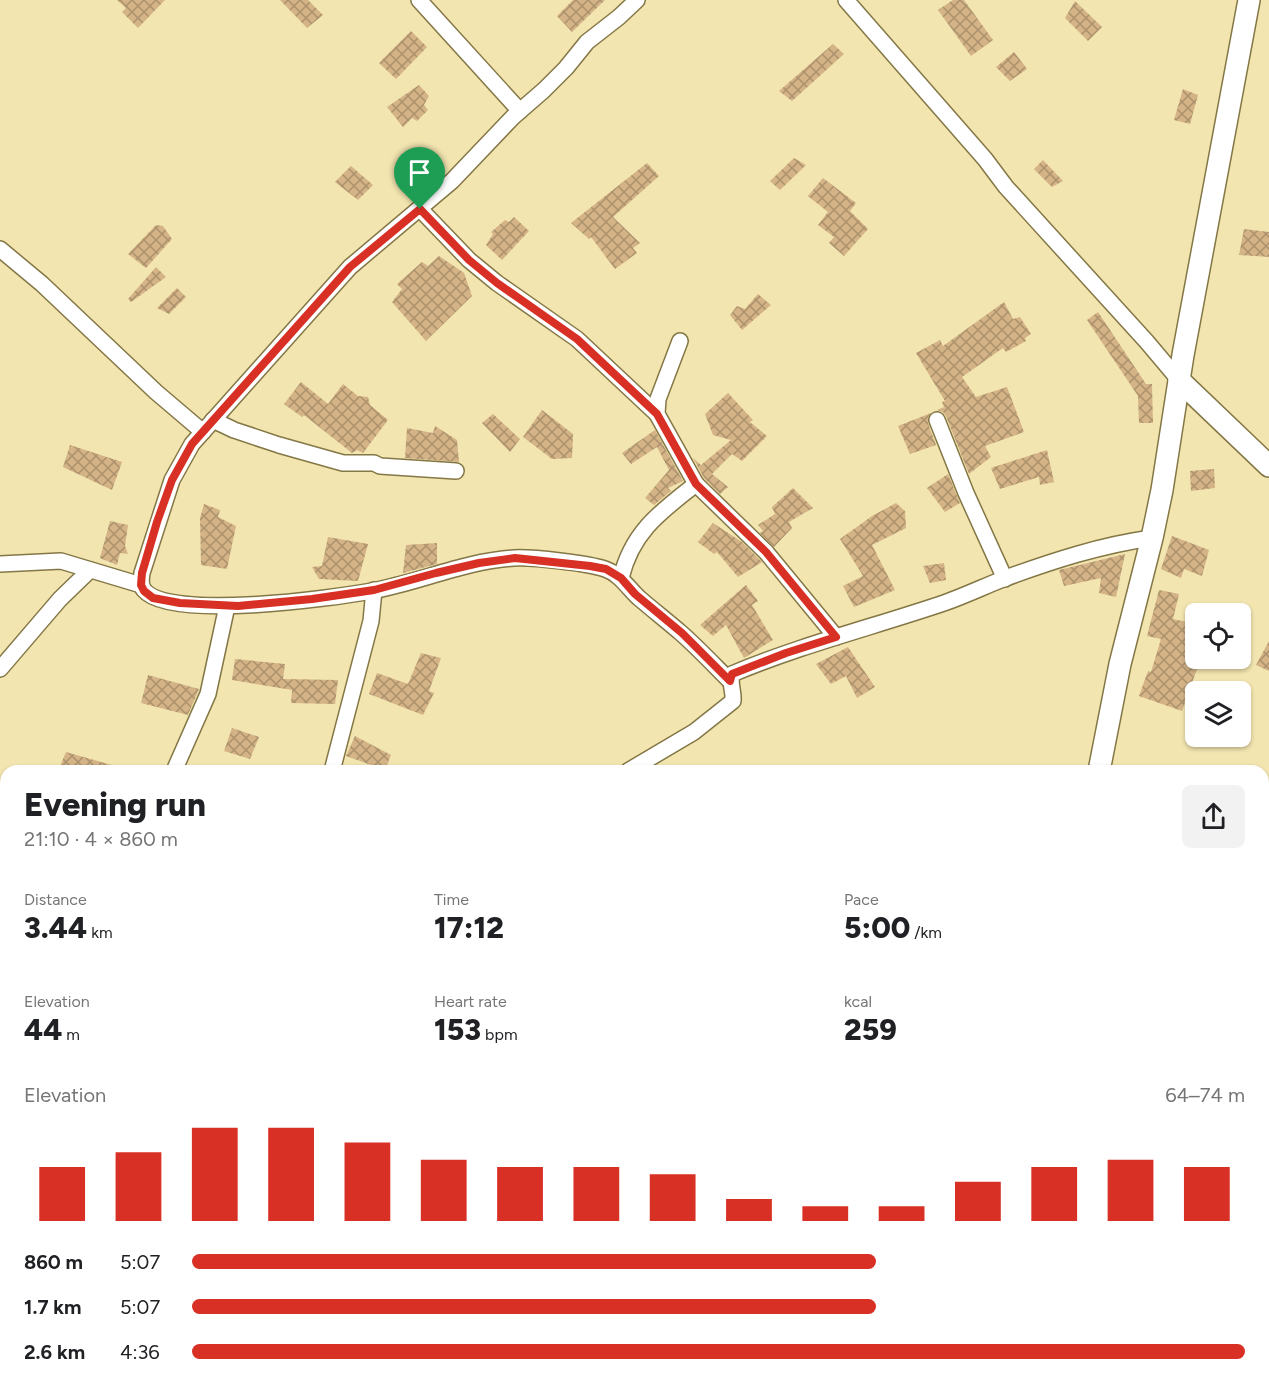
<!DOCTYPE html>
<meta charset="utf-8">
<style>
body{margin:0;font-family:Figtree,sans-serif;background:#f2f2f2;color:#202124;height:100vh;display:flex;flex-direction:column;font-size:22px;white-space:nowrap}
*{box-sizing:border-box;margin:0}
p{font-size:20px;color:#757577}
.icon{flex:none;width:33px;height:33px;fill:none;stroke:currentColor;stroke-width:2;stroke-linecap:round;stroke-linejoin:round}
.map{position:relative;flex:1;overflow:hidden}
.side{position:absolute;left:0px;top:765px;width:1269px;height:622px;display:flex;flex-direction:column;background:#fff;border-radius:18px 18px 0 0;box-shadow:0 2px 4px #0004}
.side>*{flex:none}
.buttons{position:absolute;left:1185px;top:603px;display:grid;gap:12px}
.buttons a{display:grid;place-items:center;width:66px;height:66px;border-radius:9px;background:#fff;box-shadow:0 2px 4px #0004;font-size:30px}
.pin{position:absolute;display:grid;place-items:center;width:51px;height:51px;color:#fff;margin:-62px -26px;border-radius:50% 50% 50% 0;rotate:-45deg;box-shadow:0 0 6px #0007}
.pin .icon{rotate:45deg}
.round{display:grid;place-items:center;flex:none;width:63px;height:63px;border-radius:9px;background:#f2f2f2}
.overview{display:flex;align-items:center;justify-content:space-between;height:102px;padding:0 24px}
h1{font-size:33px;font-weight:800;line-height:45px}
.stats{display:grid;grid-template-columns:repeat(3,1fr);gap:9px;height:102px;padding:6px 24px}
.stats div{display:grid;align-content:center}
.stats b{font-size:30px;font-weight:800}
.stats small{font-size:16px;font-weight:400}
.stats p{font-size:16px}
.chart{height:168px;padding:12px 24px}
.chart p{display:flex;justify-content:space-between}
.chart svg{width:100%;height:108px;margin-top:6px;stroke:#d93025;stroke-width:6}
ul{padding:0 24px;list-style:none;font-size:20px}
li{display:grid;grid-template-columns:96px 72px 1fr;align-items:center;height:45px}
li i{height:15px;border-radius:8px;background:#d93025}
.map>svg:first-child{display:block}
.building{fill:url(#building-cross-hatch)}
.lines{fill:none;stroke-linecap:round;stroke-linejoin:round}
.street-casing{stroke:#847746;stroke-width:18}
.secondary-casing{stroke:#847746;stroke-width:24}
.street{stroke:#fff;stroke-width:15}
.secondary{stroke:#fff;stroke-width:21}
.route-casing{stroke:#fff;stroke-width:12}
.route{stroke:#d93025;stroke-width:8}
</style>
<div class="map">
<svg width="1269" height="1387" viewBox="0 0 1269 1387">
<defs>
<pattern id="building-cross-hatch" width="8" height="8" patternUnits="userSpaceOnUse" patternTransform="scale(1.5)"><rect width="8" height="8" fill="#d4b387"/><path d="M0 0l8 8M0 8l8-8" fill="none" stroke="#ac916d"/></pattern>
</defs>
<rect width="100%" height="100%" fill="#f3e5b0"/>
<g class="building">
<path d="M 117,0 L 165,0 L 138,28 L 122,12 L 126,8 Z"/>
<path d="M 280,0 L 308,0 L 323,15 L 307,28 Z"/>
<path d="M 573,0 L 605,0 L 572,32 L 557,16 Z"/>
<path d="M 953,0 L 964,0 L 993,40 L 971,56 L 938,10 Z"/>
<path d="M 1075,1 L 1102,27 L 1088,41 L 1065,18 Z"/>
<path d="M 411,31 L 427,47 L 396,79 L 379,63 Z"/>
<path d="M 833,44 L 844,54 L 792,101 L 779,91 Z"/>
<path d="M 1014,52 L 1027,69 L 1010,81 L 996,67 Z"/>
<path d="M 419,85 L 429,96 L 424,105 L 428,110 L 417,121 L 412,118 L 403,127 L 387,107 Z"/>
<path d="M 1183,89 L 1198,95 L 1190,124 L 1174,120 Z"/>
<path d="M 794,158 L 806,165 L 780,190 L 770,181 Z"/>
<path d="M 1043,160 L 1063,181 L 1052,187 L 1034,169 Z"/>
<path d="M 647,163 L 659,176 L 613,217 L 640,243 L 633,248 L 637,253 L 615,269 L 591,237 L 589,239 L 571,223 Z"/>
<path d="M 351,166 L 373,185 L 358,200 L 335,182 Z"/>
<path d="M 823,178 L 856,203 L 850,211 L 868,229 L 844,256 L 829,243 L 834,237 L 818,225 L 828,212 L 808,196 Z"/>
<path d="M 514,217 L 529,231 L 502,260 L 486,245 L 493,234 L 491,232 L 505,220 L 509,222 Z"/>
<path d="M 156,225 L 163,226 L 172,239 L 146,268 L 128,254 Z"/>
<path d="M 1244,229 L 1269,232 L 1269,257 L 1239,255 Z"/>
<path d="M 439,256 L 464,273 L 472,296 L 426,341 L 392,302 L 402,289 L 397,284 L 422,262 L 428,266 Z"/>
<path d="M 156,267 L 166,277 L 131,302 L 128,299 Z"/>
<path d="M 177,288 L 186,297 L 169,314 L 157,308 Z"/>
<path d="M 758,294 L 771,305 L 742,330 L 730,315 L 737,306 L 745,309 Z"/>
<path d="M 1004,302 L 1013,319 L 1020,317 L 1031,334 L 1025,338 L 1026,341 L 1006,352 L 1003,348 L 962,377 L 976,397 L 1007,387 L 1024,432 L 985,446 L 991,457 L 969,474 L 946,416 L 943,412 L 937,410 L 944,407 L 942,402 L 945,401 L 916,353 L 940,340 L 943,346 Z"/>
<path d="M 1098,312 L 1146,384 L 1152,384 L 1153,423 L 1139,423 L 1138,396 L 1087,320 Z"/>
<path d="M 301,382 L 328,404 L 343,384 L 358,396 L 368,397 L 370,405 L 388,420 L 363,453 L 357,450 L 352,453 L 304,415 L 302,417 L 284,404 Z"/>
<path d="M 728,393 L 753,420 L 750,422 L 767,436 L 742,461 L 732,454 L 712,474 L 728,487 L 720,494 L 704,478 L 693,458 L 701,465 L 731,440 L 713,435 L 705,414 Z"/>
<path d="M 542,410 L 573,434 L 572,458 L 552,459 L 523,437 Z"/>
<path d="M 931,413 L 928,418 L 928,423 L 936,445 L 910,454 L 898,426 Z"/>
<path d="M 493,414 L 520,439 L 510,452 L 482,423 Z"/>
<path d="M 435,426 L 457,440 L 459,462 L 405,458 L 407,428 L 433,433 Z"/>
<path d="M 655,430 L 683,481 L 668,488 L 671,491 L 654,505 L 645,498 L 669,470 L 657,447 L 631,464 L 622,453 Z"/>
<path d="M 70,445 L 122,462 L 112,490 L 63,467 Z"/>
<path d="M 1047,450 L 1054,482 L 1040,485 L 1039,477 L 1000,489 L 991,468 Z"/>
<path d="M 1214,469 L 1215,488 L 1191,491 L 1190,471 Z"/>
<path d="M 948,474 L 960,503 L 945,512 L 927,488 Z"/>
<path d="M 793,488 L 813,508 L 789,522 L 792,528 L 774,547 L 760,533 L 763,531 L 758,525 L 775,514 L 772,507 Z"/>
<path d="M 896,503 L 905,511 L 906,528 L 872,545 L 895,590 L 854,607 L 843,586 L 863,576 L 840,539 L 872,516 Z"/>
<path d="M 204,504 L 220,510 L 218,517 L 236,526 L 227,569 L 201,565 L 200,518 Z"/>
<path d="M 110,521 L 128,525 L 125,546 L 128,554 L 120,553 L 117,565 L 100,558 Z"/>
<path d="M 713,523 L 742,542 L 762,562 L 738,577 L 717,552 L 714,554 L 698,542 Z"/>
<path d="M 1172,536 L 1209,550 L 1202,576 L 1184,569 L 1181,578 L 1161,569 Z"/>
<path d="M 328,537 L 368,544 L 358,581 L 319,579 L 312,567 L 322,566 Z"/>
<path d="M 437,543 L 437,564 L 403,573 L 406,545 Z"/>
<path d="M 1125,554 L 1116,597 L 1099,593 L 1101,578 L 1064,586 L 1059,570 Z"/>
<path d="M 944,563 L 946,580 L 930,583 L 923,566 Z"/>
<path d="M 746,585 L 758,601 L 752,605 L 773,640 L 744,658 L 726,625 L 713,636 L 700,625 Z"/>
<path d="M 1159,590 L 1179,594 L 1173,619 L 1192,623 L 1185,652 L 1196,656 L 1196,658 L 1201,658 L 1182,711 L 1139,696 L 1148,671 L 1151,672 L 1161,639 L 1147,636 Z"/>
<path d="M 1269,641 L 1269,671 L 1256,665 Z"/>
<path d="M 848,647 L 875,687 L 857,698 L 846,676 L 831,684 L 816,664 Z"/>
<path d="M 421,653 L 441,658 L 429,691 L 434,693 L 423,715 L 369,694 L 377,673 L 408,684 Z"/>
<path d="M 235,659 L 285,664 L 283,679 L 338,680 L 335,704 L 291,703 L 292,690 L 232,680 Z"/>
<path d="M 148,675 L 199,689 L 188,715 L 141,703 Z"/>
<path d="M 232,728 L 259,737 L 250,759 L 224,751 Z"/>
<path d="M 355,736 L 391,755 L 385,770 L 346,756 Z"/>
<path d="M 66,752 L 122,768 L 122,771 L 58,771 Z"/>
</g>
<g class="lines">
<defs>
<g id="street">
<path d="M 419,0 L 520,111"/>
<path d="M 637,0 L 619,17 L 587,42 L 566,68 L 544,90 L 513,117 L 452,181 L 350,267 L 192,444 L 172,480 L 142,573 C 141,579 140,585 144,590 C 169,621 333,598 372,591 C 420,582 465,561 514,558 C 533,557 587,563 605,569 C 620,574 628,588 639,598 C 653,610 667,621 681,633 C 698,648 714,665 730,681"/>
<path d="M 846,0 L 985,159 L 1006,187 L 1147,342 L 1179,380"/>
<path d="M 420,209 L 469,260 L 497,283 L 577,339 L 657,414"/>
<path d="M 0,249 L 42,284 L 156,392 L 203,432"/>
<path d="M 680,341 L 658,399 L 657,414 L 696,484"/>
<path d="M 213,420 L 234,430 L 279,445 L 343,463 L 374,463 L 380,466 L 456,471"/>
<path d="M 937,420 L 966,493 L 1005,579"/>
<path d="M 0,564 L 61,561 L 141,585"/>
<path d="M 621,578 C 632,532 660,512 696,484 L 766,552 L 836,637"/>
<path d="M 0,669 L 60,599 L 90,570"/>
<path d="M 174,771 L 208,694 L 227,606"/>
<path d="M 332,771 L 371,621 L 374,590"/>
<path d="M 628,771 L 694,732 L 733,701 C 734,691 729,683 732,674 C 801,645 873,627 944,603 C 964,596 983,587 1003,579 C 1052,561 1101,545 1152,538"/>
<path d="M 0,892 L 6,884"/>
<path d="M 0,1005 L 6,1008"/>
<path d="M 0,1090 L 6,1092"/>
<path d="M 0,1241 L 6,1244"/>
<path d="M 394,1382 L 406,1387"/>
<path d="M 787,1382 L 796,1387"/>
<path d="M 123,1387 L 126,1382"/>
<path d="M 425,1387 L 430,1382"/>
</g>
<g id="secondary">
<path d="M 1179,380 L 1269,466"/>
<path d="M 1099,771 L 1120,664 L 1152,538 L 1162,490 L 1183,355 L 1249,0"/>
<path d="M 980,1387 L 981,1382"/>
</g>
</defs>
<use href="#street" class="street-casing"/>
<use href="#secondary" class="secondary-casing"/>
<use href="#street" class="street"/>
<use href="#secondary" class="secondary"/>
</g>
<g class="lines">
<defs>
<path id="route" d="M 420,209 L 469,260 L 497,283 L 577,339 L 657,414 L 696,484 L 766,552 L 836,637 L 786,653 L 732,674 L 730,681 L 682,633 L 635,594 L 621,578 L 606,569 L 590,566 L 515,558 L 479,563 L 436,573 L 374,590 L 312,599 L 238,606 L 180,603 L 153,598 L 144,591 L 141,585 L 142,573 L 157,522 L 172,480 L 192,444 L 350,267 Z"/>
</defs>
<use href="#route" class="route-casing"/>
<use href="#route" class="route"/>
</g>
</svg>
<div class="buttons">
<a><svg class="icon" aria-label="locate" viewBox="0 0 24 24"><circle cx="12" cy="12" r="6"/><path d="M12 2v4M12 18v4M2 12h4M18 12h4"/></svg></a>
<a><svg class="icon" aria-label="layers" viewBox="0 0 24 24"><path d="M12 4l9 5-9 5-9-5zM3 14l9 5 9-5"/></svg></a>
</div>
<div class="pin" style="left:420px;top:209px;background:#1e9e55"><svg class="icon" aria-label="arrive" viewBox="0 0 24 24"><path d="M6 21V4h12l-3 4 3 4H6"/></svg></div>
<section class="side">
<div class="overview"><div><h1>Evening run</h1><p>21:10 · 4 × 860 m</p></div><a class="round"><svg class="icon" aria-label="share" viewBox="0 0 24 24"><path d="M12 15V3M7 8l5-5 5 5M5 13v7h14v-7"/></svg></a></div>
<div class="stats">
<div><p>Distance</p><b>3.44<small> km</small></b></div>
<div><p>Time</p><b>17:12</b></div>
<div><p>Pace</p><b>5:00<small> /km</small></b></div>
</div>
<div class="stats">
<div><p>Elevation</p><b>44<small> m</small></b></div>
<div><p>Heart rate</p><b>153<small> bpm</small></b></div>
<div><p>kcal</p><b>259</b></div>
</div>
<div class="chart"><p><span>Elevation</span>64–74 m</p>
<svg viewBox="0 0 160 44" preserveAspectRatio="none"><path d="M5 44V22M15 44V16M25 44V6M35 44V6M45 44V12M55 44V19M65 44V22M75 44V22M85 44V25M95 44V35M105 44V38M115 44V38M125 44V28M135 44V22M145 44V19M155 44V22"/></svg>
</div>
<ul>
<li><b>860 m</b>5:07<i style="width:65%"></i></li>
<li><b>1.7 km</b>5:07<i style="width:65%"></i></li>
<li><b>2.6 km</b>4:36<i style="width:100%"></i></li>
</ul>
</section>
</div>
